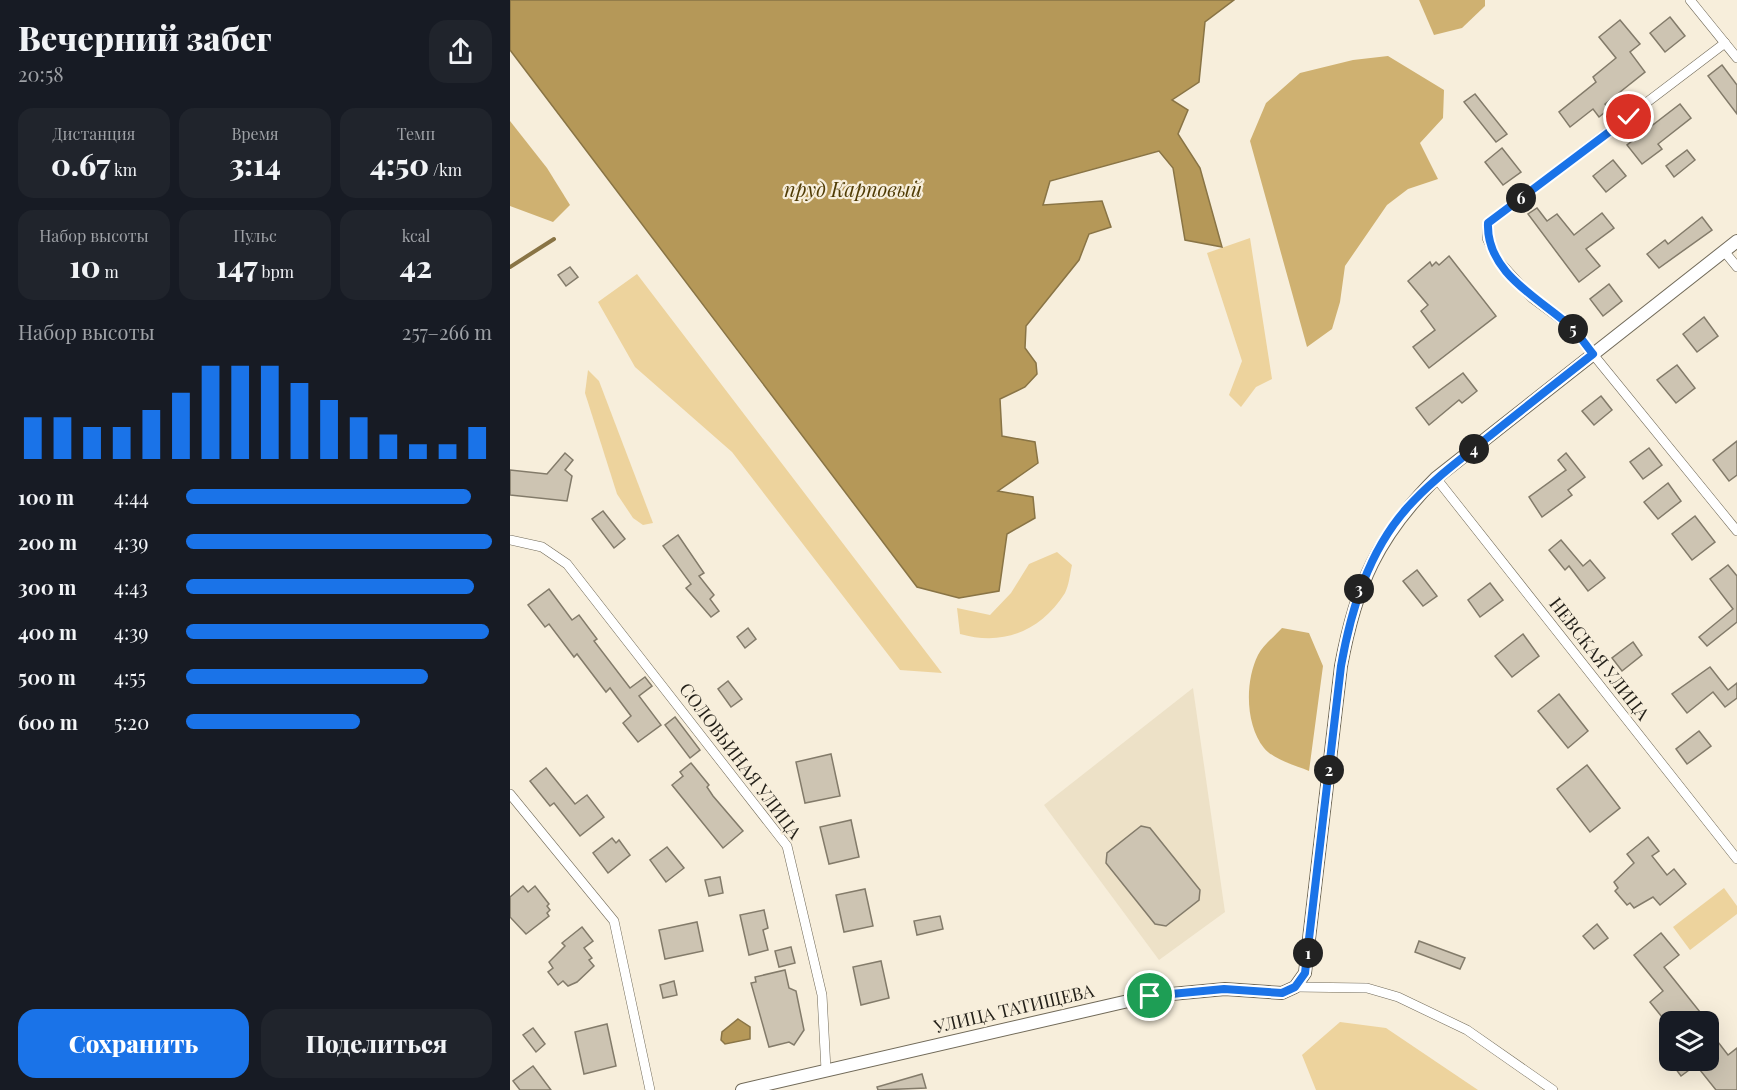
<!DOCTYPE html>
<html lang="ru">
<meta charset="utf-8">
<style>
body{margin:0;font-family:"Playfair Display",serif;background:#20242c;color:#f1f3f6;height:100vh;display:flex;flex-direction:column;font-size:22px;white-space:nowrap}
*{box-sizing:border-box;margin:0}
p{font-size:20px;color:#9ea1a6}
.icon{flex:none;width:33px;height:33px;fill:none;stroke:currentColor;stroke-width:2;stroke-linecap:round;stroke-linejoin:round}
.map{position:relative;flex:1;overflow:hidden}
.sheet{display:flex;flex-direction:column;background:#171b24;width:510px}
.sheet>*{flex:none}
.buttons{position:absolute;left:1149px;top:1011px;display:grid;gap:12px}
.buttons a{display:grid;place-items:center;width:60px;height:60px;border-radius:12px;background:#171b24;box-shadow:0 6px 24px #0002;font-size:30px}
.pin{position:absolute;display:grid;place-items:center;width:51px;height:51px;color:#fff;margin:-26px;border:3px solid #fff;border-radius:50%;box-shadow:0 2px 6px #0007}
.km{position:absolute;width:30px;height:30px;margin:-15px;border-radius:50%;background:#222;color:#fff;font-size:16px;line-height:30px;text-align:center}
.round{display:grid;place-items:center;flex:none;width:63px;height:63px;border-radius:18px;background:#20242c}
.head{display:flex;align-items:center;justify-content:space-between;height:102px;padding:0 18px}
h1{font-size:33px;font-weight:800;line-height:45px}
.stats{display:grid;grid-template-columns:repeat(3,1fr);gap:9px;height:102px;padding:6px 18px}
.stats div{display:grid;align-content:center;border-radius:15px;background:#20242c;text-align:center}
.stats b{font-size:30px;font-weight:800}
.stats small{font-size:16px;font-weight:400}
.stats p{font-size:16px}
.chart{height:168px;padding:12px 18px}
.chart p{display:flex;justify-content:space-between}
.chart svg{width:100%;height:108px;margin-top:6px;stroke:#1a73e8;stroke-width:6}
.cta{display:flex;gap:12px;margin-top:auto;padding:12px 18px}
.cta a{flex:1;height:69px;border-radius:18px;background:#1a73e8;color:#fff;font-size:24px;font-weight:800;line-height:69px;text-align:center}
.cta a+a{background:#20242c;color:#f1f3f6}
ul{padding:0 18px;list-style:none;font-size:20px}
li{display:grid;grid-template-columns:96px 72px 1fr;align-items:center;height:45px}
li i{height:15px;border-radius:8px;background:#1a73e8}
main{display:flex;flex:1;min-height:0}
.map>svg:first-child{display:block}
.built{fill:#ede1c7}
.green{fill:#edd39d}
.forest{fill:#cfb171}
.water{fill:#b59858;stroke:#897445;stroke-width:1.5}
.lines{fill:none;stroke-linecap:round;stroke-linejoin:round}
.stream{stroke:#897445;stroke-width:4}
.building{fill:#cdc4b2;stroke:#837b6a;stroke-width:1.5}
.minor-casing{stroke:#716a59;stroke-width:10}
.tertiary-casing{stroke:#716a59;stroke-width:14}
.minor{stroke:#fff;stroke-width:9}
.tertiary{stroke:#fff;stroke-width:12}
.route-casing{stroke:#fff;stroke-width:12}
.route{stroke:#1a73e8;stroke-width:8}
.labels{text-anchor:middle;stroke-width:4.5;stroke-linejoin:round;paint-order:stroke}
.street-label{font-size:18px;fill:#221f18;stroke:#f7eedb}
.water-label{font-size:20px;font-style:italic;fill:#4f3b04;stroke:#f7eedb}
</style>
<main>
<section class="sheet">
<div class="head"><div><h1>Вечерний забег</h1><p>20:58</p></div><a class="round"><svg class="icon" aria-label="share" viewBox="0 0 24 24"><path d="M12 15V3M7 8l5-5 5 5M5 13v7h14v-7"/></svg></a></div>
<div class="stats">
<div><p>Дистанция</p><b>0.67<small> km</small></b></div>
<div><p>Время</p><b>3:14</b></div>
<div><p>Темп</p><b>4:50<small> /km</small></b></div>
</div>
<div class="stats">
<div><p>Набор высоты</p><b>10<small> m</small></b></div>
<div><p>Пульс</p><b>147<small> bpm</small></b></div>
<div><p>kcal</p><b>42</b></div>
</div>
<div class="chart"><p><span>Набор высоты</span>257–266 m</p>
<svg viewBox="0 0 160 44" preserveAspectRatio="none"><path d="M5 44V27M15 44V27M25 44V31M35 44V31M45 44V24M55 44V17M65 44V6M75 44V6M85 44V6M95 44V13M105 44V20M115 44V27M125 44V34M135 44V38M145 44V38M155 44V31"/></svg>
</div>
<ul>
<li><b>100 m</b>4:44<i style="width:93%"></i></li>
<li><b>200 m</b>4:39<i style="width:100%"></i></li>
<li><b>300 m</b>4:43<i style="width:94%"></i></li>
<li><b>400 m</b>4:39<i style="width:99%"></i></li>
<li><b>500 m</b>4:55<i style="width:79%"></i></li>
<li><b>600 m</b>5:20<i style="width:57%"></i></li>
</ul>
<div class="cta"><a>Сохранить</a><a>Поделиться</a></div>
</section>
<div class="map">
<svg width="1227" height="1090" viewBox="0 0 1227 1090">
<rect width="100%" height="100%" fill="#f7eedb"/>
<path class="built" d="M 683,688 L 715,912 L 649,960 L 534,805 Z"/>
<g class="green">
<path d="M 740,238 L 762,379 L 746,387 L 731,407 L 719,395 L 732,361 L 697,253 Z"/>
<path d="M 127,274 L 432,673 L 390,670 L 222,452 L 125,367 L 88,302 Z"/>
<path d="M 78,370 L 89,381 L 143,523 L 133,525 L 123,518 L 107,494 L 75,393 Z"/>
<path d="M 547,552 L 562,565 C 560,574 559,585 555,593 C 530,632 493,646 450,634 L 447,608 L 480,615 L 501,593 L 519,564 Z"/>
<path d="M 1214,888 L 1227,906 L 1227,914 L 1180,950 L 1163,927 Z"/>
<path d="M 830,1022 L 876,1028 L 968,1090 L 806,1090 L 792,1055 Z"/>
</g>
<g class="forest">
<path d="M 909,0 L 975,0 L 975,6 L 952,28 L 924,35 Z"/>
<path d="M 878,56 L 934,90 L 933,118 L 910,143 L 928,179 L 898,189 L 877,205 L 835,266 L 830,302 L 822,329 L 797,347 L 740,141 L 756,103 L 790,73 L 843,60 Z"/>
<path d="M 0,121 L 37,168 L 60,205 L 43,222 L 0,206 Z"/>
<path d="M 772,628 L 799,633 L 813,666 L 799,771 C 785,765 764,760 754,748 C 735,724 735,681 748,655 C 753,645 765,636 772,628 Z"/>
</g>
<g class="water">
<path d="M 0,0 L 724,0 L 695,22 L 689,82 L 662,100 L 678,110 L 668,134 L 690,168 L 712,247 L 675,240 L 663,168 L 649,151 L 540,181 L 533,205 L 592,201 L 601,227 L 579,234 L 569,260 L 516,326 L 515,348 L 526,363 L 527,374 L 515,387 L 490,399 L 492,436 L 525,442 L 528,463 L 488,491 L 523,497 L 525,518 L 497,534 L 489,591 L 449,598 L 407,587 L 0,50 Z"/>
<path d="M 228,1019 L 240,1027 L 240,1039 L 215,1044 L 211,1040 L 212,1032 Z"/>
</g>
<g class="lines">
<path class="stream" d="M 0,267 L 44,239"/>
</g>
<g class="building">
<path d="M 1160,17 L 1175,36 L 1155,52 L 1140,33 Z"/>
<path d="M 1110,20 L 1130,44 L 1120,52 L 1135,72 L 1095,104 L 1099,109 L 1089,117 L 1083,109 L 1060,127 L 1049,112 L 1086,82 L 1083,77 L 1106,58 L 1089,37 Z"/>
<path d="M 1212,65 L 1227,85 L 1227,114 L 1198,76 Z"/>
<path d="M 965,94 L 997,134 L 986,142 L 954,102 Z"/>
<path d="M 1170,104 L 1181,118 L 1148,144 L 1152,149 L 1132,164 L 1117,145 Z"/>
<path d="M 992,148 L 1011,172 L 993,185 L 975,162 Z"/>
<path d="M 1177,150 L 1185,160 L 1164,177 L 1156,166 Z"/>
<path d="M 1103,160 L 1116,176 L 1096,192 L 1083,176 Z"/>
<path d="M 1027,208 L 1037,221 L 1047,214 L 1064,235 L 1092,213 L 1104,228 L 1076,249 L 1090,266 L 1069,282 L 1018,214 Z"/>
<path d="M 1192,217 L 1202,230 L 1149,268 L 1137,254 L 1155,240 L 1158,244 Z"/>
<path d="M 939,256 L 986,316 L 919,368 L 903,347 L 925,330 L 911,311 L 918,305 L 898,281 L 920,262 L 922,266 L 926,262 L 929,265 Z"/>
<path d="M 60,267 L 68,277 L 56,286 L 48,275 Z"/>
<path d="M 1099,284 L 1112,301 L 1093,316 L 1080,299 Z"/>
<path d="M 1194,317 L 1208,336 L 1187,352 L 1173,334 Z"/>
<path d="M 1167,365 L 1185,388 L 1166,403 L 1147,380 Z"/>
<path d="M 953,373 L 967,391 L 952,403 L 949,400 L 919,425 L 906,408 Z"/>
<path d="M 1091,396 L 1102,410 L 1084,425 L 1072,411 Z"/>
<path d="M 1227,441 L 1227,475 L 1219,481 L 1203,460 Z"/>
<path d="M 1139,448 L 1152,465 L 1133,479 L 1120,462 Z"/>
<path d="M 55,453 L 63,460 L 55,470 L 62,476 L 57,501 L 0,495 L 0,470 L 37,474 Z"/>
<path d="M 1056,453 L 1075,477 L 1058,490 L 1062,495 L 1032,517 L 1019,497 L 1056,470 L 1048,460 Z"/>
<path d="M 1158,483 L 1171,501 L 1148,519 L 1134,502 Z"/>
<path d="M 93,511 L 115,539 L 104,548 L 82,519 Z"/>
<path d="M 1185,516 L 1205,542 L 1182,560 L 1162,534 Z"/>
<path d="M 168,535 L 194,573 L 189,576 L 204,595 L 200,599 L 209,611 L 201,617 L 176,588 L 181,584 L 153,546 Z"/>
<path d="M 1051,540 L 1073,566 L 1080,560 L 1095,578 L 1078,591 L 1059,566 L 1055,570 L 1039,550 Z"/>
<path d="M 1218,565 L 1227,576 L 1227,622 L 1197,646 L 1189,637 L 1223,609 L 1200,579 Z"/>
<path d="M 907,570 L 927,596 L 913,606 L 893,581 Z"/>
<path d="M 980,583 L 993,600 L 970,617 L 958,600 Z"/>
<path d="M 39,589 L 62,620 L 69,615 L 87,639 L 84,641 L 120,688 L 135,677 L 142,686 L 129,696 L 151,725 L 128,742 L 113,723 L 121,716 L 100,688 L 96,692 L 67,654 L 64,657 L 39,624 L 35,627 L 18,605 Z"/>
<path d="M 238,628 L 246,639 L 235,648 L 227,637 Z"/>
<path d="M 1013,634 L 1029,656 L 1002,677 L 985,656 Z"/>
<path d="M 1123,642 L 1132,655 L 1112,671 L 1102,658 Z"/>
<path d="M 1200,667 L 1218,690 L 1227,683 L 1227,698 L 1215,707 L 1203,692 L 1177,713 L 1162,694 Z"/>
<path d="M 218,681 L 232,699 L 221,707 L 208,689 Z"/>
<path d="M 1049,694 L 1078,731 L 1058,748 L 1028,711 Z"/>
<path d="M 165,717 L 190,750 L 180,758 L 155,725 Z"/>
<path d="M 1189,731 L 1201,746 L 1177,764 L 1166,749 Z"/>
<path d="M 321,754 L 330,796 L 295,803 L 286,762 Z"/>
<path d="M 181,763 L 199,785 L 197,787 L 203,796 L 233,831 L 213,848 L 162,785 L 173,776 L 170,772 Z"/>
<path d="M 1077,765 L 1110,808 L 1080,832 L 1047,789 Z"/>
<path d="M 36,768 L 65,804 L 77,795 L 94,817 L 70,836 L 44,803 L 40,806 L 20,781 Z"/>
<path d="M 341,820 L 349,857 L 319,864 L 310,827 Z"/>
<path d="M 631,826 L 640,828 L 690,890 L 689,900 L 656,926 L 645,924 L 596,863 L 597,853 Z"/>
<path d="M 1138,837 L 1149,851 L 1142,856 L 1157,875 L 1164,869 L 1176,884 L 1150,905 L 1143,897 L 1124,908 L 1120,903 L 1117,905 L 1105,891 L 1108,888 L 1104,882 L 1124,863 L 1117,854 Z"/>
<path d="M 102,838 L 106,843 L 109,840 L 120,855 L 98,873 L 83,853 Z"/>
<path d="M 157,847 L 174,868 L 156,882 L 140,860 Z"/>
<path d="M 210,877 L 213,893 L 199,896 L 195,880 Z"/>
<path d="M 13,886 L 18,892 L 25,886 L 39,904 L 37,906 L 40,910 L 37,913 L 39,916 L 16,934 L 0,917 L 0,897 Z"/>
<path d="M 355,889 L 363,926 L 334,932 L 326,895 Z"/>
<path d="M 254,910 L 258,928 L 253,930 L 258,950 L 239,955 L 230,915 Z"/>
<path d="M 430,916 L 433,929 L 407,935 L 404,921 Z"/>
<path d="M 187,922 L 193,951 L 155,959 L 149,930 Z"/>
<path d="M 1087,924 L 1098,938 L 1084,949 L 1073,936 Z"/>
<path d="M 72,927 L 83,941 L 74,948 L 82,958 L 79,960 L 84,966 L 67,982 L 58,986 L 53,981 L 48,985 L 38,972 L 43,968 L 39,962 L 55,946 L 52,943 Z"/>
<path d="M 1151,933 L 1169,955 L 1154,967 L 1198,1022 L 1156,1022 L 1140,1002 L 1153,991 L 1124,955 Z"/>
<path d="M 909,941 L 955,958 L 950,969 L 905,952 Z"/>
<path d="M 281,947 L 285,963 L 269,967 L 265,951 Z"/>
<path d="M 371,961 L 379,998 L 351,1005 L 343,967 Z"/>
<path d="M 275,970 L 279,988 L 286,991 L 294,1030 L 284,1045 L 279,1042 L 259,1047 L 241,983 L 246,982 L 245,977 Z"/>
<path d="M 164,981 L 167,995 L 153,998 L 150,985 Z"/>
<path d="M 97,1024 L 106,1066 L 74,1074 L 65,1032 Z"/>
<path d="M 23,1028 L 35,1044 L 26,1052 L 13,1035 Z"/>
<path d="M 1198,1029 L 1218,1055 L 1227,1048 L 1227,1090 L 1206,1090 L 1186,1065 L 1171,1076 L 1159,1060 L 1198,1060 Z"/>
<path d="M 23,1066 L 41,1090 L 10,1090 L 3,1081 Z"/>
<path d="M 412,1074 L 416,1088 L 368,1090 L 367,1087 Z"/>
</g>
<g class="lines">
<defs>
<g id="minor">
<path d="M 1180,0 L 1227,58"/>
<path d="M 1215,43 L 978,223 L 977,238 L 987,259 L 1022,298 L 1060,326 L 1227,531"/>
<path d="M 1214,251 L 1227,267"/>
<path d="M 926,478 L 1227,859"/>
<path d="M 0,540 L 32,547 L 57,564 L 277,846 L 312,995 L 316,1070"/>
<path d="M 0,794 L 104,921 L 140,1090"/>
<path d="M 785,987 L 857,988 L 888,997 L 957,1030 L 1043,1090"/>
</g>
<path id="tertiary" d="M 232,1090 L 640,996 L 715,989 L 772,993 L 785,987 L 795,973 L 831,666 C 846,585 867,537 926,478 L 1227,241"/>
</defs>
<use href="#minor" class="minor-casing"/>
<use href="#tertiary" class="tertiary-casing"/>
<use href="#minor" class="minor"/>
<use href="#tertiary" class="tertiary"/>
</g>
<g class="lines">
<defs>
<path id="route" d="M 640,996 L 714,989 L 772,993 L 785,987 L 795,973 L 831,666 C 841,610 858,552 897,508 C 919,483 946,463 972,442 C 1009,412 1046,383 1083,354 C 1075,344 1068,333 1059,325 C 1027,297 976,272 978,223 L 1119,117"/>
</defs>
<use href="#route" class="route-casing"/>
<use href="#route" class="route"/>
</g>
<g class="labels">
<g class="street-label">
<text transform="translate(1089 659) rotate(52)" y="6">НЕВСКАЯ УЛИЦА</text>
<text transform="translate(230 761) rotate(53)" y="6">СОЛОВЬИНАЯ УЛИЦА</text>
<text transform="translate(504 1009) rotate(-13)" y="6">УЛИЦА ТАТИЩЕВА</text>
</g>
<g class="water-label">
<text x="343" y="197">пруд Карповый</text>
</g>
</g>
</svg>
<div class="buttons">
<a><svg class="icon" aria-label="layers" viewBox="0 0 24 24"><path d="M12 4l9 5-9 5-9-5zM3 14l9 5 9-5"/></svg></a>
</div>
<div class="pin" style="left:640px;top:996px;background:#1e9e55"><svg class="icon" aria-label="arrive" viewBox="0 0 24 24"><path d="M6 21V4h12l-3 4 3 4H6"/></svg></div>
<div class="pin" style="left:1119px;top:117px;background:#d93025"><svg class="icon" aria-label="check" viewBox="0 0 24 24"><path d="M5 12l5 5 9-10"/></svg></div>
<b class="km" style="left:798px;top:953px">1</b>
<b class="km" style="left:819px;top:770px">2</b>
<b class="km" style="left:849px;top:589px">3</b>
<b class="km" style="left:964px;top:449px">4</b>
<b class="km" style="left:1063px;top:329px">5</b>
<b class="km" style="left:1011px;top:198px">6</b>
</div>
</main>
